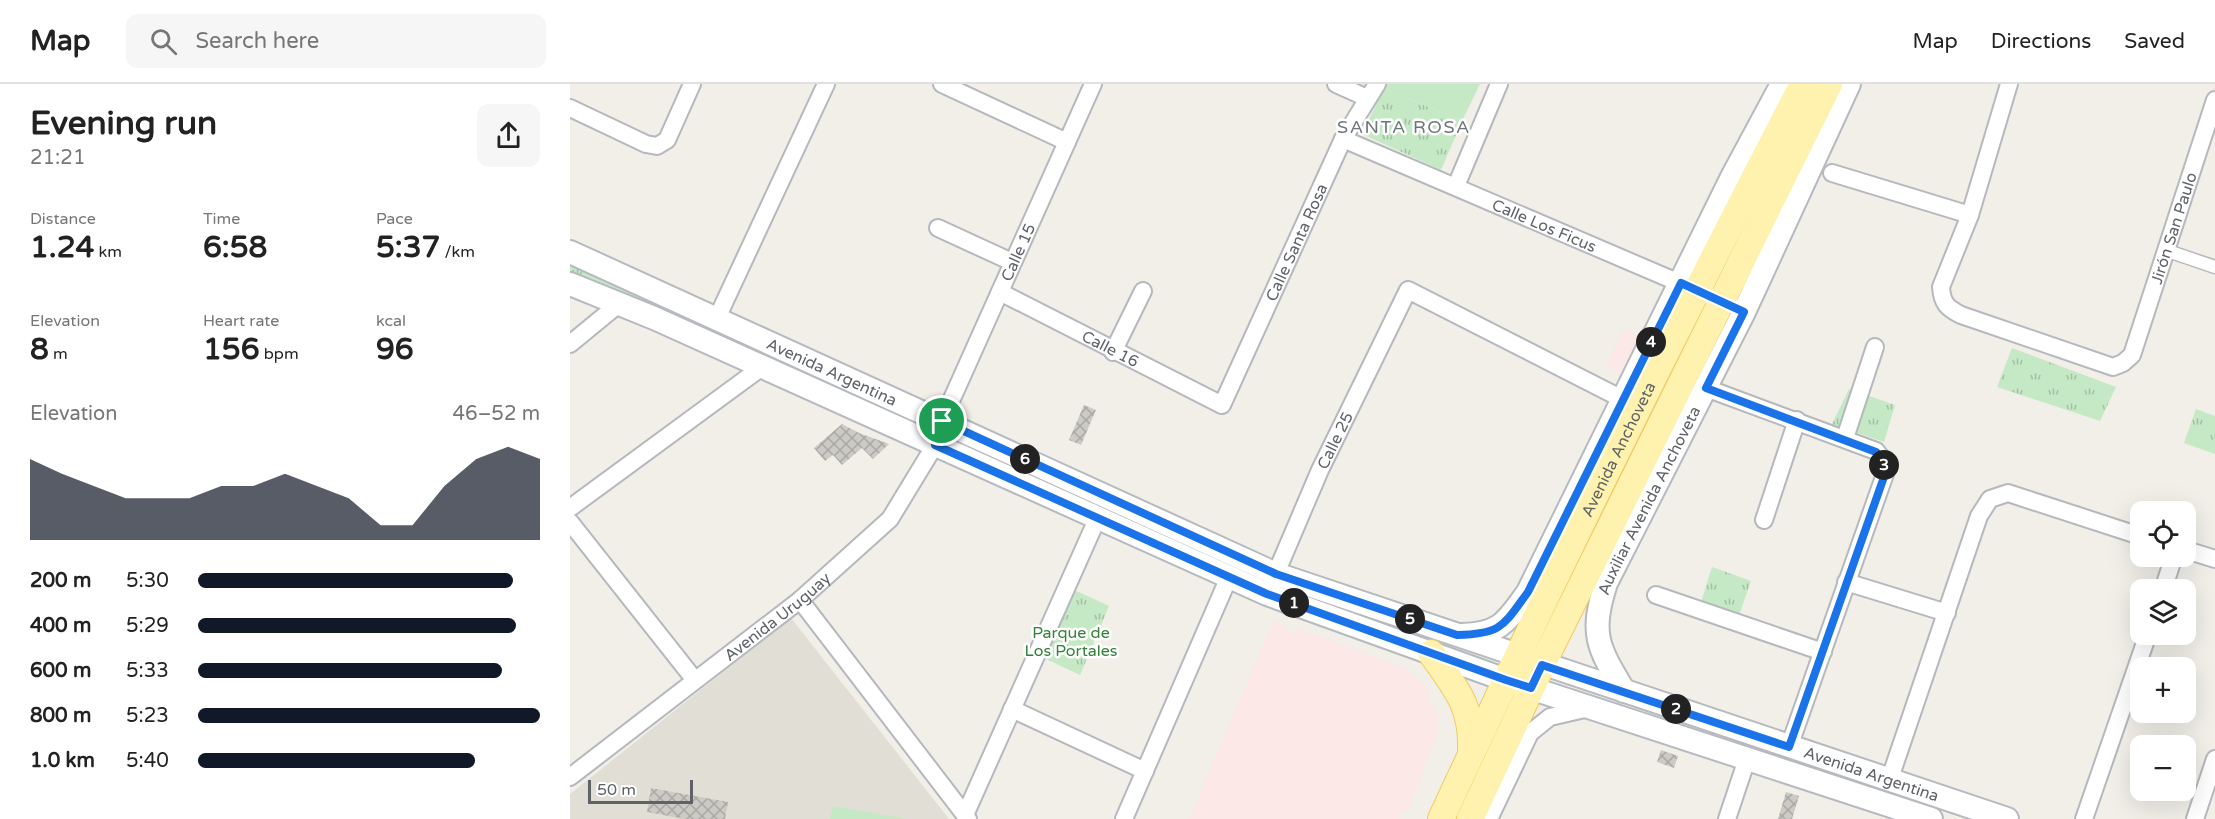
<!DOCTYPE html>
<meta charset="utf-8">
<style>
body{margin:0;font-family:"Varela Round",sans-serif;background:#f6f6f6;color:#222;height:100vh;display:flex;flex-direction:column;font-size:22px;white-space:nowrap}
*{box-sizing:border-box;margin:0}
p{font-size:20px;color:#767676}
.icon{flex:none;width:33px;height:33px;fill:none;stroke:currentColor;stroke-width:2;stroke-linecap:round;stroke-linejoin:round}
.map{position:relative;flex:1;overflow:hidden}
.drawer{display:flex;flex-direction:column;background:#fff;width:570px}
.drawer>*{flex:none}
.fabs{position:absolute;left:1560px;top:417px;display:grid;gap:12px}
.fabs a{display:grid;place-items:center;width:66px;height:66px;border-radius:12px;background:#fff;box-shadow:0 6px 24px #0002;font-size:30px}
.scale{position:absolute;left:18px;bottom:15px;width:105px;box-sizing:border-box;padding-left:6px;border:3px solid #5f6368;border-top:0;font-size:16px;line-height:21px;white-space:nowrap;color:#5f6368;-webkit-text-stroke:4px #fff;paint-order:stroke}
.pin{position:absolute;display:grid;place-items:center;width:51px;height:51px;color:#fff;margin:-26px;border:3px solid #fff;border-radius:50%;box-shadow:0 2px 6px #0007}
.km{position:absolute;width:30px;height:30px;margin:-15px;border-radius:50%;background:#222;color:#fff;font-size:16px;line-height:30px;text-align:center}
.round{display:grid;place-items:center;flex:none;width:63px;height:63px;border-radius:12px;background:#f6f6f6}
.head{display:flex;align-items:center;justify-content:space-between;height:102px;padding:0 30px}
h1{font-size:33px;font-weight:700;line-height:45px}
.figures{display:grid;grid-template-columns:repeat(3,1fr);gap:9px;height:102px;padding:6px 30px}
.figures div{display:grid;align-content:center}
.figures b{font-size:30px;font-weight:700}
.figures small{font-size:16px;font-weight:400}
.figures p{font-size:16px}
.chart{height:168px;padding:12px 30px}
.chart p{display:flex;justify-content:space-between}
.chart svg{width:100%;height:108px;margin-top:6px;fill:#111827;opacity:.7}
ul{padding:0 30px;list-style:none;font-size:20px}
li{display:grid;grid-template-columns:96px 72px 1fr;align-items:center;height:45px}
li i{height:15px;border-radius:8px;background:#111827}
header{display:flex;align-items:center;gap:36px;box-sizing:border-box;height:84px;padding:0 30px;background:#fff;border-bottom:2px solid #e0e0e0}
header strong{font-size:28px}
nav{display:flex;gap:33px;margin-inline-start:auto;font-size:21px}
.search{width:420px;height:54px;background:#f6f6f6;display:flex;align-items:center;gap:15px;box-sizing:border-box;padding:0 21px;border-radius:12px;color:#767676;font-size:22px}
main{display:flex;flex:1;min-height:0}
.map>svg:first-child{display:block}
.education{fill:#e1ded6}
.medical{fill:#fce8e6}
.grass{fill:url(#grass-tufts)}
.pitch{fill:#c5e8c5}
.building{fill:url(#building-cross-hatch)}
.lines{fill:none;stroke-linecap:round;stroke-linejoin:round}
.pedestrian-casing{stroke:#b5b8bc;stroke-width:15}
.minor-casing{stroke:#b5b8bc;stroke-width:20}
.secondary-casing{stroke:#b6babf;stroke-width:26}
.primary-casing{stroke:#f2c960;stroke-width:28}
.pedestrian{stroke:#fff;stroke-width:12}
.minor{stroke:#fff;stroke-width:16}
.secondary{stroke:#fff;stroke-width:22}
.primary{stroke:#fff2af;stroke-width:26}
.route-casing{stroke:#fff;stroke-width:12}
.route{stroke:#1a73e8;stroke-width:8}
.labels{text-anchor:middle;stroke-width:5;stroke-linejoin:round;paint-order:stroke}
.street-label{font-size:16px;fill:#5f6368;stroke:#fff}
.park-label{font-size:16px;fill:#348238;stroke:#fff}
.neighbourhood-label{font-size:18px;letter-spacing:1.5px;fill:#70757a;stroke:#fff}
</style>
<header>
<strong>Map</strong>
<div class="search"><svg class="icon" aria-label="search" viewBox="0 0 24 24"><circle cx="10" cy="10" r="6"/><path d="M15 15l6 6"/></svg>Search here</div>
<nav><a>Map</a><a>Directions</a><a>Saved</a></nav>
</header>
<main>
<section class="drawer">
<div class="head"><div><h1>Evening run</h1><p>21:21</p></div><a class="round"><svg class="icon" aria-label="share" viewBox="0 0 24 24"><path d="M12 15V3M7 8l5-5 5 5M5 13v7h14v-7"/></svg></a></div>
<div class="figures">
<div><p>Distance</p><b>1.24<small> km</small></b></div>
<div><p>Time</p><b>6:58</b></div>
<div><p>Pace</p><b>5:37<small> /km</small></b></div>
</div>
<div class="figures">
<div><p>Elevation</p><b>8<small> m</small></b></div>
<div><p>Heart rate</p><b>156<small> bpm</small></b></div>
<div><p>kcal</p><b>96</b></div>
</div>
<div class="chart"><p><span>Elevation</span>46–52 m</p>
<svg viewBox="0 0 160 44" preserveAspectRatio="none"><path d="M0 44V11L10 17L20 22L30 27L40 27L50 27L60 22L70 22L80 17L90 22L100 27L110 38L120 38L130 22L140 11L150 6L160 11V44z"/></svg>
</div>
<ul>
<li><b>200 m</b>5:30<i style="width:92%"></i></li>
<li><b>400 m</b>5:29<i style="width:93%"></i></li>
<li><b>600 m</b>5:33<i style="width:89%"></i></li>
<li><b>800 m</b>5:23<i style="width:100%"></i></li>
<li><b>1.0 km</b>5:40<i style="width:81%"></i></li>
</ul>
</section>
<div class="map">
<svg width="1645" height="735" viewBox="0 0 1645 735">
<defs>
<pattern id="grass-tufts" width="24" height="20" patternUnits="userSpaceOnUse" patternTransform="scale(1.5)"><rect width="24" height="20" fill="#c5e8c5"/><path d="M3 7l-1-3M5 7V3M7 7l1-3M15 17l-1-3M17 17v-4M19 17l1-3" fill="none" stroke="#a3c0a4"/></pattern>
<pattern id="building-cross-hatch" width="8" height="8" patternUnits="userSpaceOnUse" patternTransform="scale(1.5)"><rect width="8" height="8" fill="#cccac5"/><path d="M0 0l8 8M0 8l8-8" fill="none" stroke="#a9a8a4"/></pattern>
</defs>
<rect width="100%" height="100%" fill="#f1efe8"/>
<path class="education" d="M 221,534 L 379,735 L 0,735 L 0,710 Z"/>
<g class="medical">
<path d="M 1054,244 L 1071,253 L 1053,290 L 1036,283 Z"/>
<path d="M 704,536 L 713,540 L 714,545 L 723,549 L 729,545 L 833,583 L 859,605 L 857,611 L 861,621 L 866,623 L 868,648 L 838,726 L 831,728 L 829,735 L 619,735 Z"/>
</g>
<g class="grass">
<path d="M 814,4 L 892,37 L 871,86 L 792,50 Z"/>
<path d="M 0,178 L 100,222 L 100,235 L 0,194 Z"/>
<path d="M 1442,264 L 1546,303 L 1530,337 L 1427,303 Z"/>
<path d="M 1279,305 L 1325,321 L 1314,358 L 1262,340 Z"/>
<path d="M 1626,325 L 1645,332 L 1645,370 L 1614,359 Z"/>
<path d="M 1142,483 L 1181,497 L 1165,543 L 1127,531 Z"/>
<path d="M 500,504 L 539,522 L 510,591 L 470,572 Z"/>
</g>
<g class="pitch">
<path d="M 817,0 L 910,0 L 892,37 L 814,4 Z"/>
<path d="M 263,722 L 336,735 L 260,735 Z"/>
</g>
<g class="building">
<path d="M 514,321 L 526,326 L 511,361 L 499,356 Z"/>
<path d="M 272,340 L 289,349 L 319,360 L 303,375 L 292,364 L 272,381 L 263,371 L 255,377 L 244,364 Z"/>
<path d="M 1091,666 L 1108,672 L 1104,684 L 1087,678 Z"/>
<path d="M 81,704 L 158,718 L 155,735 L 115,735 L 77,728 Z"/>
<path d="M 1216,708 L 1229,712 L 1222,735 L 1208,735 Z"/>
</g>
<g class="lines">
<defs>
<path id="pedestrian" d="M 1595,166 L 1645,183"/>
<g id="minor">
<path d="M 372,0 L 497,58"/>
<path d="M 766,0 L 797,14"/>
<path id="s1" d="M 1439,0 L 1400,131 L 1371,203 C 1372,219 1377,224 1391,231 L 1543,283 L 1553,279 L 1562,271 L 1645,16"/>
<path d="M 0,24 L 76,60 L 87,62 L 97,56 L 122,0"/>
<path id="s2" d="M 773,55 L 1161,221"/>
<path d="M 1262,89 L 1400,131"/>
<path d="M 886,102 L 929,0"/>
<path d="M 368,144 L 442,178"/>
<path id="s3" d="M 430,208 L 652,321 L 773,55 L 807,0"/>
<path d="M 147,234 L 256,0"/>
<path d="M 0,260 L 50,219"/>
<path d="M 543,268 L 573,207"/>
<path d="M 1136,304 L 1306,367 L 1313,376 L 1315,390 L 1219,663"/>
<path d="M 1275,354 L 1305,263"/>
<path d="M 0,424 L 192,283"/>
<path d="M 1194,436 L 1227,336"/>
<path d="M 0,438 L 124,595"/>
<path d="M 1616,466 L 1645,475"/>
<path d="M 1276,498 L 1377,529"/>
<path id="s4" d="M 701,501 L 750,386 L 838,206 L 1062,320"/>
<path d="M 1593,506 L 1604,472"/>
<path d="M 1086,511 L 1253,568"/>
<path d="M 230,516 L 398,735"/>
<path d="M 442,625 L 575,687"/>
<path id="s5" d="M 0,693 L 230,516 L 320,435 L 365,361 L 372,337 L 523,0"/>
<path d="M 1319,697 L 1409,432 L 1420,415 L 1438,409 L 1570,452"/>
<path d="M 395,731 L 528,433"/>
<path d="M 554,735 L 659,493"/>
<path d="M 919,735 L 960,649 L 980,633 L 1019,624"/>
<path d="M 1157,735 L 1177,675"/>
<path d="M 1514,735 L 1578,550"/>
<path d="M 1625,735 L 1645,675"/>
</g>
<g id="secondary">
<path id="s6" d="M 0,168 L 706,490 L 1437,735"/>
<path d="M 0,200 L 84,234 L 697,510 L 936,596 L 1361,735"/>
<path d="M 892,551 C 931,550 937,537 958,508 L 1161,95 L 1212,0"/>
<path id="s7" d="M 1054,607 C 1027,562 1020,550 1036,499 L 1174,228 L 1279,0"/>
</g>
<g id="primary">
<path d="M 861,569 C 886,605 903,622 901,668"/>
<path id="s8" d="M 871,735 C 986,487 1107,242 1233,0"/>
<path d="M 900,735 L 972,581 L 1259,0"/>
</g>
</defs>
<use href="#pedestrian" class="pedestrian-casing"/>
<use href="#minor" class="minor-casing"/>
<use href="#secondary" class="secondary-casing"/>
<use href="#primary" class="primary-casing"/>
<use href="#pedestrian" class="pedestrian"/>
<use href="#minor" class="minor"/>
<use href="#secondary" class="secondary"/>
<use href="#primary" class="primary"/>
</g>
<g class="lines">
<defs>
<path id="route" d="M 1111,199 L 1174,228 L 1136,304 L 1306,368 L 1313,376 L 1315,390 L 1219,663 L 972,581 L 961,604 L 936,596 L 697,510 L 365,361 L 372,337 L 706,490 L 887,551 C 932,550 933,542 958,508 Z"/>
</defs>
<use href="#route" class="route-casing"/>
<use href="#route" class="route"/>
</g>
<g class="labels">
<g class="street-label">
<text dy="6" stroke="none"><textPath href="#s2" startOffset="219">Calle Los Ficus</textPath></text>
<text dy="6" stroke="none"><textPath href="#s1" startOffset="568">Jirón San Paulo</textPath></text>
<text dy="6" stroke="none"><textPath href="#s3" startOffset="428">Calle Santa Rosa</textPath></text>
<text dy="6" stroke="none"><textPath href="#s5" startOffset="708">Calle 15</textPath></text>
<text dy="6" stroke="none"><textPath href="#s3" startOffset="124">Calle 16</textPath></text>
<text dy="6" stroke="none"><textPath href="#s6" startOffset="288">Avenida Argentina</textPath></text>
<text dy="6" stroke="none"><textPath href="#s4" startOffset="158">Calle 25</textPath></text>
<text dy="6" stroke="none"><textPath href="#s8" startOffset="410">Avenida Anchoveta</textPath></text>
<text dy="6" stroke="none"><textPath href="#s7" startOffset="208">Auxiliar Avenida Anchoveta</textPath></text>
<text dy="6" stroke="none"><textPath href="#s5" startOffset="262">Avenida Uruguay</textPath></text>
<text dy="6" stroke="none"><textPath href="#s6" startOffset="1404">Avenida Argentina</textPath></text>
</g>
<g class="park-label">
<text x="501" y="554">Parque de<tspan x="501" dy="18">Los Portales</tspan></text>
</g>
<g class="neighbourhood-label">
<text x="834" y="49">SANTA ROSA</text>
</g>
</g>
</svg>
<div class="fabs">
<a><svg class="icon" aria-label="locate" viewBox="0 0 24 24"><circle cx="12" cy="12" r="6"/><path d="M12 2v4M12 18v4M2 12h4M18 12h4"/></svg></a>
<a><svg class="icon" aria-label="layers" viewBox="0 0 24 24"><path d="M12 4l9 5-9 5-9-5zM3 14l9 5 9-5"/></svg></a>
<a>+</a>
<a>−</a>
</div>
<div class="scale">50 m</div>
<div class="pin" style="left:372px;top:337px;background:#1e9e55"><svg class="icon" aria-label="arrive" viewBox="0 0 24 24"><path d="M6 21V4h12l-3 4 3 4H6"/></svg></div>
<b class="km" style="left:724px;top:519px">1</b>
<b class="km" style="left:1106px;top:625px">2</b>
<b class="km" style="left:1314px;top:381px">3</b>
<b class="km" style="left:1081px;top:258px">4</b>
<b class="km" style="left:840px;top:535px">5</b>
<b class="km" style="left:455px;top:375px">6</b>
</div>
</main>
